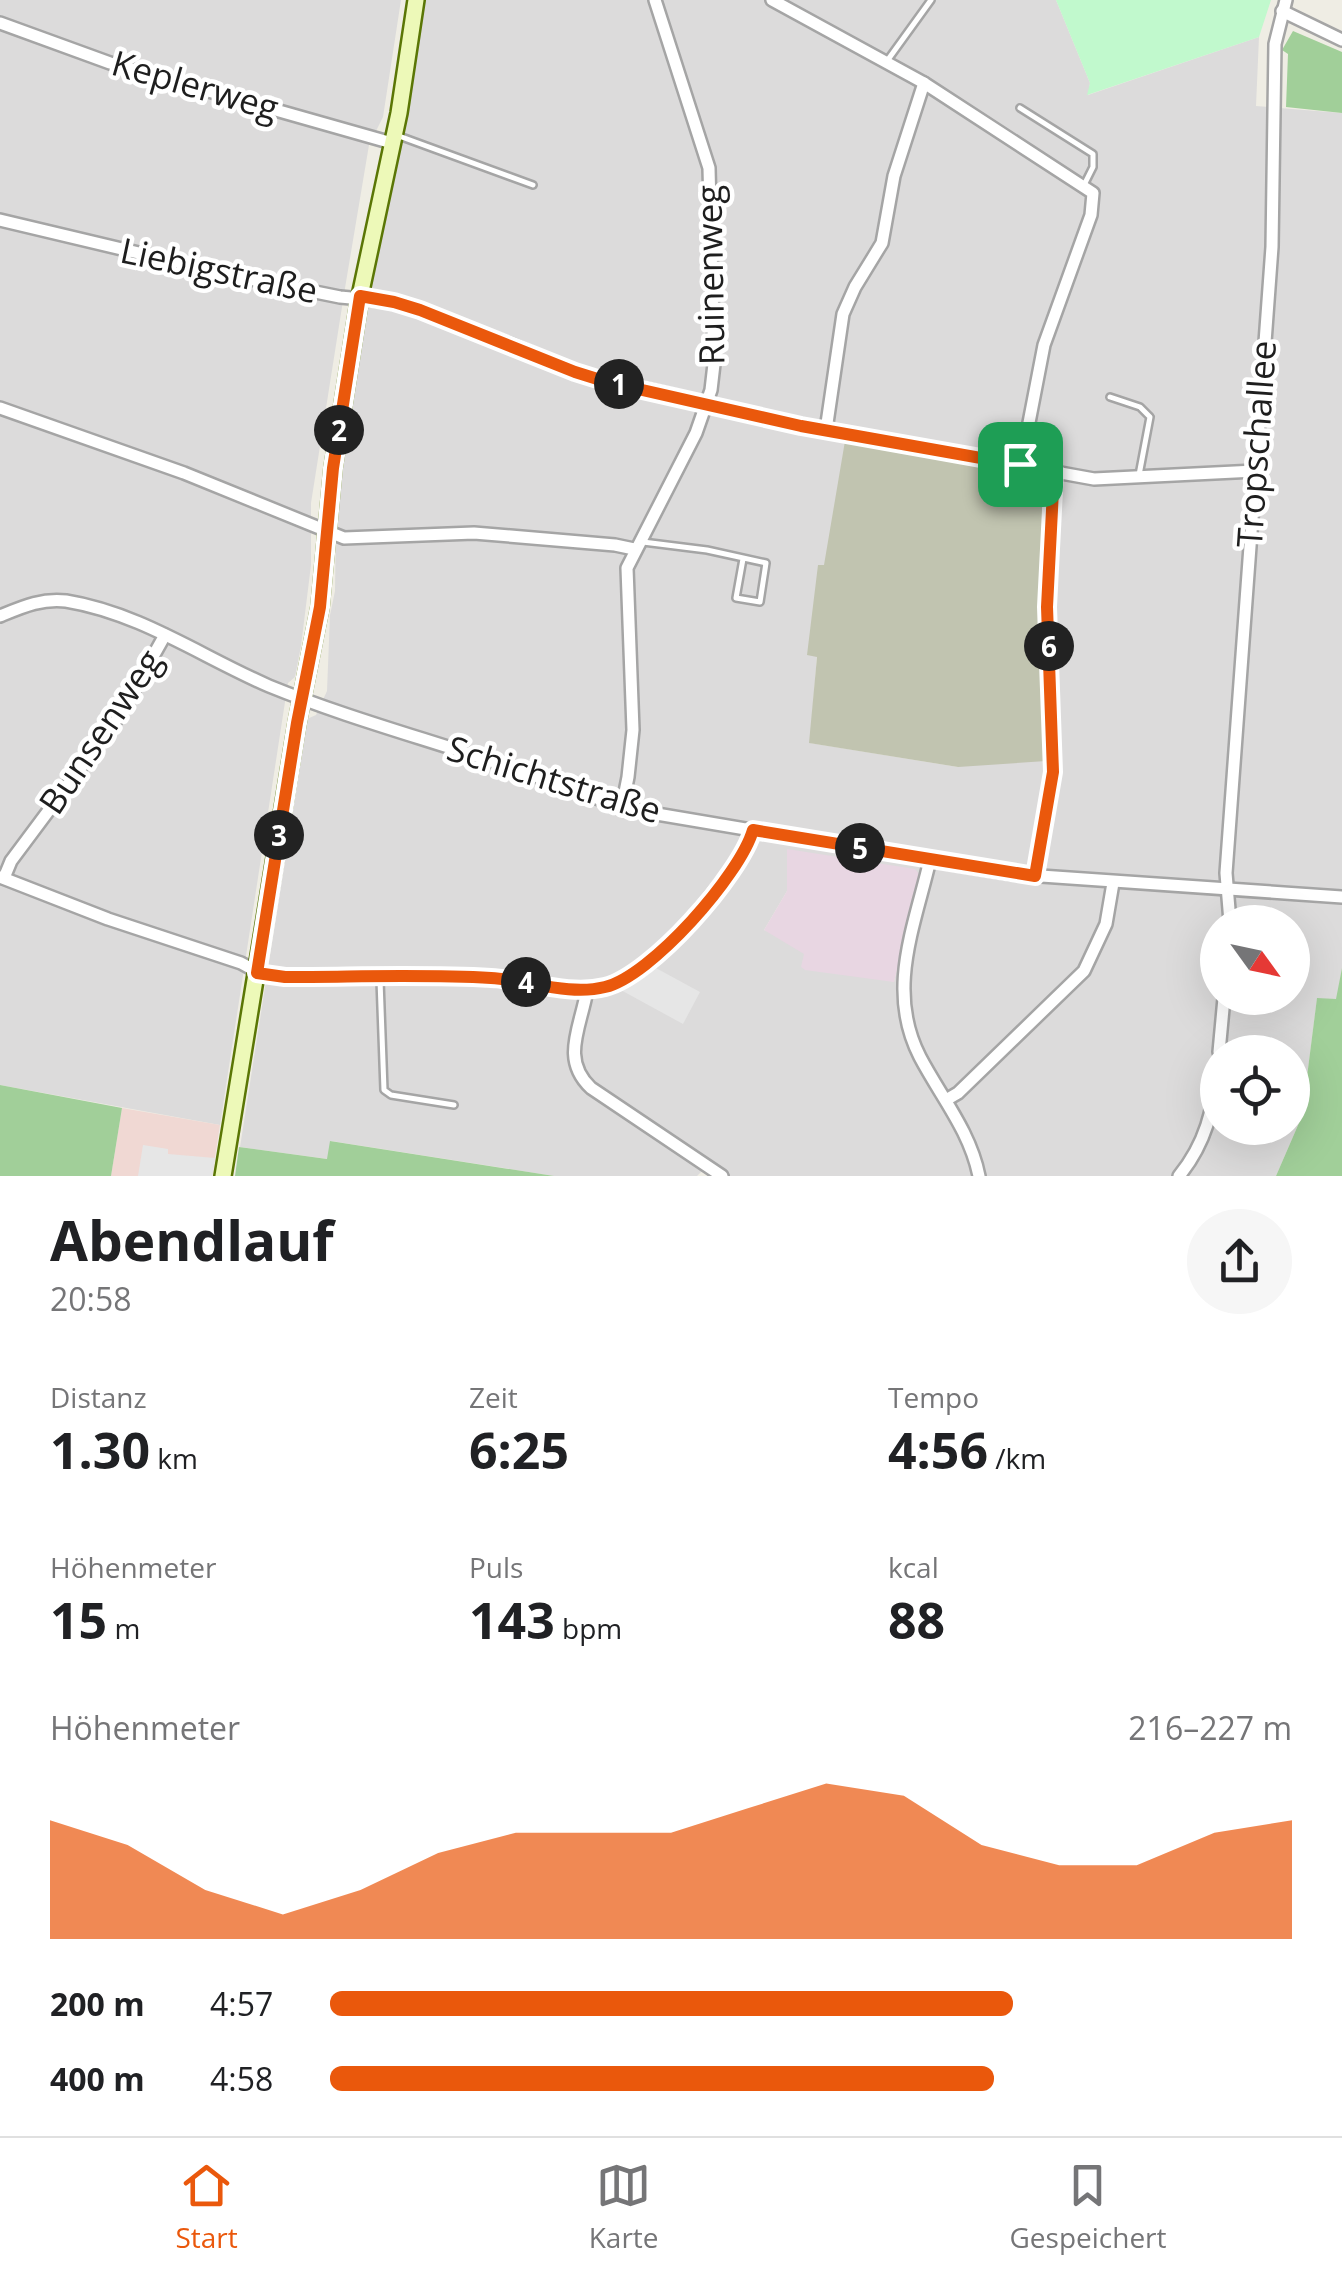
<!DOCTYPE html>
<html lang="de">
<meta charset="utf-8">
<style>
body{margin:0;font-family:"Open Sans",sans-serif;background:#f6f6f6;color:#202124;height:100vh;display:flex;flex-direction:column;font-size:38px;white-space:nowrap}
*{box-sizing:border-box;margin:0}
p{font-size:32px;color:#757577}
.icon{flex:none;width:55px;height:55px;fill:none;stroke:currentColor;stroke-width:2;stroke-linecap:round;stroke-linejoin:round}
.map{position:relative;height:1176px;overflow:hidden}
.side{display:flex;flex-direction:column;background:#fff;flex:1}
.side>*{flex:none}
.needle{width:65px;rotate:123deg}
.fabs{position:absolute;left:1200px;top:905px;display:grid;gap:20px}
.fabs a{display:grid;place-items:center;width:110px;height:110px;border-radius:50%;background:#fff;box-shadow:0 10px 40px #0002;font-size:50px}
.pin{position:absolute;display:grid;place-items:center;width:85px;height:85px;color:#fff;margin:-42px;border-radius:20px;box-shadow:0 5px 15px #0006}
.km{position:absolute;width:50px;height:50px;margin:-25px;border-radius:50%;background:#222;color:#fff;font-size:28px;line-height:50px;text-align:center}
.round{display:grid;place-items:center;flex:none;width:105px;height:105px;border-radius:52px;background:#f6f6f6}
.overview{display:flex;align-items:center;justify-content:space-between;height:170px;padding:0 50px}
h1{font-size:55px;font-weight:700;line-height:75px}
.stats{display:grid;grid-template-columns:repeat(3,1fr);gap:15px;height:170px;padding:10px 50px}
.stats div{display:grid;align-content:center}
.stats b{font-size:50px;font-weight:700}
.stats small{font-size:28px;font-weight:400}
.stats p{font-size:28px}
.chart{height:280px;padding:20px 50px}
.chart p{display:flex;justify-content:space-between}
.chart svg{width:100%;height:180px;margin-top:10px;fill:#ea580c;opacity:.7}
ul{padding:0 50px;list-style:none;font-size:32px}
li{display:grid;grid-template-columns:160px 120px 1fr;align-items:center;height:75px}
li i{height:25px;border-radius:12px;background:#ea580c}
.tabs{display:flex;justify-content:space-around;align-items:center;height:140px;border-top:2px solid #e0e0e0;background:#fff;font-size:28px;color:#757577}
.tabs a{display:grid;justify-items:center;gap:5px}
.tabs .selected{color:#ea580c}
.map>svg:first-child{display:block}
.residential{fill:#dcdbdb;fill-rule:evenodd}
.commercial{fill:#f0d8d3}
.industrial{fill:#e8d6e2}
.construction{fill:#c1c4b0}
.forest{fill:#a1cf99}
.park{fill:#c1f9cd}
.parking{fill:#e6e6e6}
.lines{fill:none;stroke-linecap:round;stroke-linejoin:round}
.lane-casing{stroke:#a5a5a5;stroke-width:10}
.street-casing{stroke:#a5a5a5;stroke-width:16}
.secondary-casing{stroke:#5a7605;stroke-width:20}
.lane{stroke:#fff;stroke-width:5}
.street{stroke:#fff;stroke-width:11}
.secondary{stroke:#edf9b8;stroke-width:15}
.route-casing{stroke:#fff;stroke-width:20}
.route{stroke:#ea580c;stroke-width:12}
.labels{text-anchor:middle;stroke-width:9;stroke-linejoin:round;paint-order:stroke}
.street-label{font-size:35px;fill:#1e1e1e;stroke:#fff}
</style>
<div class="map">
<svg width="1342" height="1176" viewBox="0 0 1342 1176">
<rect width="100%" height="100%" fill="#efede4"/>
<g class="residential">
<path d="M 0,0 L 401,0 L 383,117 L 369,145 L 345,288 L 311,503 L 311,565 L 301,646 L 295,677 L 288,683 L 285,702 L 220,1125 L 0,1085 Z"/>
<path d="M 425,0 L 1056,0 L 1090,83 L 1088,95 L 1259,37 L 1256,106 L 1342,113 L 1342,968 L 1337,1000 L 1317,999 L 1302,1116 L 1276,1176 L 712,1176 L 703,1170 L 697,1176 L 554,1176 L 331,1141 L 328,1159 L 240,1147 L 307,719 L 316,715 L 327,691 L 330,615 L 335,591 L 336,524 L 343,468 L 369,295 L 398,155 L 403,142 ZM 1045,484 L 1039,587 L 958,767 L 810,743 L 817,656 L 818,565 L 824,566 ZM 787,850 L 897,968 L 894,982 L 764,930 L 787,891 ZM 1218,922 L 1292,922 L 1292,998 L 1218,998 ZM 1218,1052 L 1292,1052 L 1292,1128 L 1218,1128 Z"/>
</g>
<path class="commercial" d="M 122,1108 L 220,1125 L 212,1176 L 111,1176 Z"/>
<path class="industrial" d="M 787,849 L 915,869 L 920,875 L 894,982 L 805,970 L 801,967 L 804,954 L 764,930 L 787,891 Z"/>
<path class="construction" d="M 845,441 L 1042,477 L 1045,484 L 1039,587 L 1046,761 L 958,767 L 809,743 L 817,657 L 807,655 L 818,565 L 824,565 Z"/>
<g class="forest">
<path d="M 1293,31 L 1342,52 L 1342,113 L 1286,107 L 1288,54 L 1282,50 Z"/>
<path d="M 1342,968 L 1342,1176 L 1276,1176 L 1302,1116 L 1317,998 L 1336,999 Z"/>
<path d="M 0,1085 L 122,1108 L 111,1176 L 0,1176 Z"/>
<path d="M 330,1141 L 554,1176 L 235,1176 L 239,1147 L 327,1159 Z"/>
</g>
<path class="park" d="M 1056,0 L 1271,0 L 1259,37 L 1087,95 L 1090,83 Z"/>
<g class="parking">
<path d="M 654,967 L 700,992 L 683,1024 L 619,989 L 632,984 Z"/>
<path d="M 143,1145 L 168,1149 L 168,1154 L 215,1158 L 212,1176 L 138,1176 Z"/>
</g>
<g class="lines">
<defs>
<g id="lane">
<path d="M 887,61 L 931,0"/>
<path d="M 1020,108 L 1093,154 L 1093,167 L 1084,185"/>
<path d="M 399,136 L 533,185"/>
<path d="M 1110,397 L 1140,407 L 1150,417 L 1139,475"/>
<path d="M 643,542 L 707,550 L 766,563 L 760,602 L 736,598 L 743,559"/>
<path d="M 380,980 L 384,1090 L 391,1095 L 454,1105"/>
</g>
<g id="street">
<path d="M 772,0 L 924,83 L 1093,193 L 1091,215 L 1044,345 L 1021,464"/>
<path d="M 1282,11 L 1342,40"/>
<path d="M 0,23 L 110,63 L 392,143"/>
<path d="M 0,220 L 231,275 L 340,297 L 395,302 L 513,345 L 575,372 L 801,426 L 1094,479 L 1255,471"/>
<path d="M 0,408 L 184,473 L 344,538 L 474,533 L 615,545 L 634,549"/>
<path d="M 826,430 L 843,314 L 855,287 L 882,243 L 894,176 L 924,83"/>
<path d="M 0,616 C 22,607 42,598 66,601 C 140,613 202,657 269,686 C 345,717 423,738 500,764 C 549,779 595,801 645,812 L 1013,874 L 1342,897"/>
<path d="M 622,807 L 628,777 L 633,730 L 627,568 L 696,433 L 711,390 L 714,364 L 709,168 L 655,0"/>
<path d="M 930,860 C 914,928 886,991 920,1057 C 941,1097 970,1131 979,1176"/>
<path d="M 1035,876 L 1053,772 L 1047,607 L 1054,471"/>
<path d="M 0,877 L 108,919 L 241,963 L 265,976 L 477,978 L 587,990 L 613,985 L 642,969 L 675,940 L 741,858 L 753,831"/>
<path d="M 4,878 L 11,861 L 120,715 L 165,635"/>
<path d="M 1230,922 L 1226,873 L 1272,247 L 1275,44 L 1286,0"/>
<path d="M 587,990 C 581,1027 560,1059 591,1088 L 722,1176"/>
<path d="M 1219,1052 L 1224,998"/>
<path d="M 946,1100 L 958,1093 L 1084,971 L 1106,924 L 1113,883"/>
<path d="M 1179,1176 C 1206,1143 1213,1110 1218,1069"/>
</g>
<path id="secondary" d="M 223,1176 L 297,723 L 320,607 L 333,468 L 360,296 L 399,113 L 416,0"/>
</defs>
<use href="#lane" class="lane-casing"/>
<use href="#street" class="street-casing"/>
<use href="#secondary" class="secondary-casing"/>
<use href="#lane" class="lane"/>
<use href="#street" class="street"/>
<use href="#secondary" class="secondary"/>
</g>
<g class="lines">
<defs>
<path id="route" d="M 360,296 L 394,302 L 420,310 L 575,372 L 607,382 L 801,426 L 1054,471 L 1047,607 L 1053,772 L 1035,876 L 753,830 C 740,875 651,976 605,987 C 569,996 527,980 491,978 C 423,974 354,977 285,977 L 257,973 L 297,723 L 320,607 L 333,468 Z"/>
</defs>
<use href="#route" class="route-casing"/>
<use href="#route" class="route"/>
</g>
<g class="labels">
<g class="street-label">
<text transform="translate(195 86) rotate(16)" y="12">Keplerweg</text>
<text transform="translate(219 271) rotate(12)" y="12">Liebigstraße</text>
<text transform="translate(711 275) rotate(-91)" y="12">Ruinenweg</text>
<text transform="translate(1257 444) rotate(-86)" y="12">Tropschallee</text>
<text transform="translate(101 732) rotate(-56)" y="12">Bunsenweg</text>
<text transform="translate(554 780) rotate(17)" y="12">Schichtstraße</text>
</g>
</g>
</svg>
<div class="fabs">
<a><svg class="needle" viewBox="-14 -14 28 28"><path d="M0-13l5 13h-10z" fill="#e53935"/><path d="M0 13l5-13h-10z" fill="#757577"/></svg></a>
<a><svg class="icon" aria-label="locate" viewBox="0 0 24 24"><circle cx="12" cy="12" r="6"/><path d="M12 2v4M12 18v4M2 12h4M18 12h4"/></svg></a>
</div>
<div class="pin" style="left:1020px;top:464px;background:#1e9e55"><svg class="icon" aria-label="arrive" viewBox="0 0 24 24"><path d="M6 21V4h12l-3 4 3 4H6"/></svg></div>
<b class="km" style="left:619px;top:384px">1</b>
<b class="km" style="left:339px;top:430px">2</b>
<b class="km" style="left:279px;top:835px">3</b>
<b class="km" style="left:526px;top:982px">4</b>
<b class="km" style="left:860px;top:848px">5</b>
<b class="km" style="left:1049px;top:646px">6</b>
</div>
<section class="side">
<div class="overview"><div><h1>Abendlauf</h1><p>20:58</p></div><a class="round"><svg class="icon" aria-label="share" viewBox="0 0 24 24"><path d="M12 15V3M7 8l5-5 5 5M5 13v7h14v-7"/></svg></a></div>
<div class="stats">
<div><p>Distanz</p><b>1.30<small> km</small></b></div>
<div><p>Zeit</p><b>6:25</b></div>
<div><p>Tempo</p><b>4:56<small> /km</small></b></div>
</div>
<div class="stats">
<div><p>Höhenmeter</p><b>15<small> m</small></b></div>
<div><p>Puls</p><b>143<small> bpm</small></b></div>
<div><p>kcal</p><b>88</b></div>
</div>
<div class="chart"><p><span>Höhenmeter</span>216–227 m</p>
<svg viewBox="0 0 160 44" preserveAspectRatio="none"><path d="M0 44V15L10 21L20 32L30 38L40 32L50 23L60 18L70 18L80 18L90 12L100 6L110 9L120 21L130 26L140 26L150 18L160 15V44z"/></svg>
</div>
<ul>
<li><b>200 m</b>4:57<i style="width:71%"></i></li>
<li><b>400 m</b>4:58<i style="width:69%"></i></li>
</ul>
</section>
<nav class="tabs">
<a class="selected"><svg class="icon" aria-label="home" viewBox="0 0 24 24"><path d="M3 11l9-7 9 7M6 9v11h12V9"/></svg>Start</a>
<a><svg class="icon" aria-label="map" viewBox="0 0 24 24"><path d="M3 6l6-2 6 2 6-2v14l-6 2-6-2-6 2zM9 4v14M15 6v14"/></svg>Karte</a>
<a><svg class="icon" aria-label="saved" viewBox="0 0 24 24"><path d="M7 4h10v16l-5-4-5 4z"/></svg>Gespeichert</a>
</nav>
